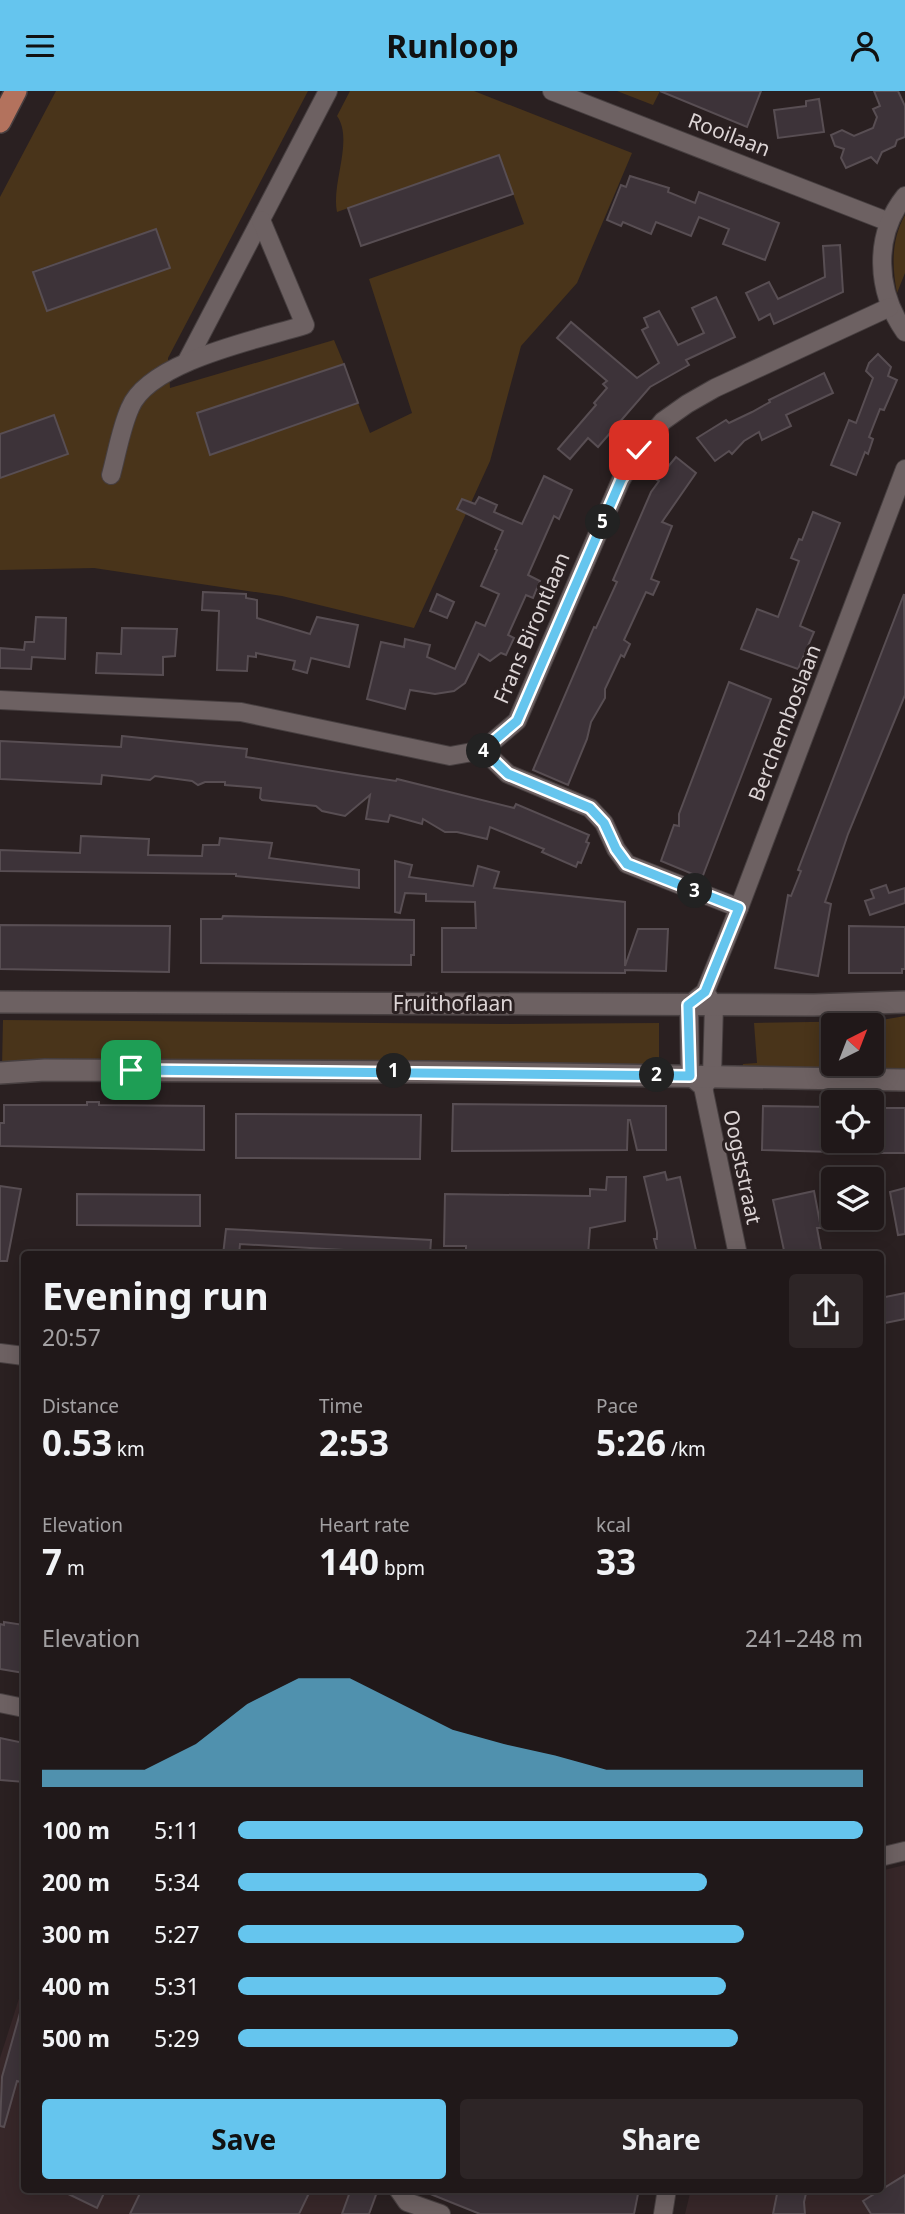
<!DOCTYPE html>
<meta charset="utf-8">
<style>
body{margin:0;font-family:"Noto Sans",sans-serif;background:#2d2526;color:#f1f3f6;height:100vh;display:flex;flex-direction:column;font-size:26px;white-space:nowrap}
*{box-sizing:border-box;margin:0}
p{font-size:23px;color:#a2a0a2}
.icon{flex:none;width:38px;height:38px;fill:none;stroke:currentColor;stroke-width:2;stroke-linecap:round;stroke-linejoin:round}
.map{position:relative;flex:1;overflow:hidden}
.side{position:absolute;left:21px;top:1160px;width:863px;height:942px;display:flex;flex-direction:column;background:#201819;border-radius:7px;box-shadow:0 4px 18px #0003,0 0 0 2px #3d3738}
.side>*{flex:none}
.needle{width:46px;rotate:42deg}
.fabs{position:absolute;left:821px;top:922px;display:grid;gap:14px}
.fabs a{display:grid;place-items:center;width:63px;height:63px;border-radius:7px;background:#201819;box-shadow:0 4px 18px #0003,0 0 0 2px #3d3738;font-size:35px}
.pin{position:absolute;display:grid;place-items:center;width:60px;height:60px;color:#fff;margin:-30px;border-radius:14px;box-shadow:0 4px 10px #0006}
.km{position:absolute;width:35px;height:35px;margin:-18px;border-radius:50%;background:#222;color:#fff;font-size:19px;line-height:35px;text-align:center}
.round{display:grid;place-items:center;flex:none;width:74px;height:74px;border-radius:7px;background:#2d2526}
.headline{display:flex;align-items:center;justify-content:space-between;height:119px;padding:0 21px}
h1{font-size:38px;font-weight:700;line-height:52px}
.metrics{display:grid;grid-template-columns:repeat(3,1fr);gap:10px;height:119px;padding:7px 21px}
.metrics div{display:grid;align-content:center}
.metrics b{font-size:35px;font-weight:700}
.metrics small{font-size:19px;font-weight:400}
.metrics p{font-size:19px}
.chart{height:196px;padding:14px 21px}
.chart p{display:flex;justify-content:space-between}
.chart svg{width:100%;height:126px;margin-top:7px;fill:#65c5ee;opacity:.7}
.primary-button{display:flex;gap:14px;margin-top:auto;padding:14px 21px}
.primary-button a{flex:1;height:80px;border-radius:7px;background:#65c5ee;color:#111;font-size:28px;font-weight:700;line-height:80px;text-align:center}
.primary-button a+a{background:#2d2526;color:#f1f3f6}
ul{padding:0 21px;list-style:none;font-size:23px}
li{display:grid;grid-template-columns:112px 84px 1fr;align-items:center;height:52px}
li i{height:18px;border-radius:9px;background:#65c5ee}
header{display:flex;justify-content:space-between;align-items:center;height:91px;padding:0 21px;background:#65c5ee;color:#111;font-size:32px;font-weight:700}
.map>svg:first-child{display:block}
.built{fill:#372729}
.green{fill:#49341a;fill-rule:evenodd}
.building{fill:#3d3339;stroke:#584e53;stroke-width:2}
.lines{fill:none;stroke-linecap:round;stroke-linejoin:round}
.street-casing{stroke:#473f40;stroke-width:20}
.secondary-casing{stroke:#473f40;stroke-width:24}
.primary-casing{stroke:#473f40;stroke-width:24}
.street{stroke:#6d6162;stroke-width:18}
.secondary{stroke:#6d6162;stroke-width:21}
.primary{stroke:#b3725d;stroke-width:21}
.route-casing{stroke:#fff;stroke-width:14}
.route{stroke:#65c5ee;stroke-width:9}
.labels{text-anchor:middle;stroke-width:6;stroke-linejoin:round;paint-order:stroke}
.street-label{font-size:21px;fill:#dcd4d5;stroke:#2a2021}
</style>
<header><svg class="icon" aria-label="menu" viewBox="0 0 24 24"><path d="M4 6h16M4 12h16M4 18h16"/></svg>Runloop<svg class="icon" aria-label="person" viewBox="0 0 24 24"><circle cx="12" cy="8" r="4"/><path d="M4 21q1-7 8-7t8 7"/></svg></header>
<div class="map">
<svg width="905" height="2123" viewBox="0 0 905 2123">
<rect width="100%" height="100%" fill="#2a2021"/>
<g class="built">
<path d="M 905,1774 L 905,2123 L 685,2123 L 691,2098 L 880,2098 L 880,1780 Z"/>
<path d="M 24,1892 L 24,2098 L 380,2098 L 370,2123 L 0,2123 L 0,1967 Z"/>
</g>
<g class="green">
<path d="M 56,0 L 308,0 L 168,267 L 170,297 L 334,249 L 344,273 L 197,322 L 211,364 L 358,312 L 370,342 L 412,322 L 369,188 L 524,133 L 499,64 L 337,121 C 331,92 354,49 337,25 L 350,0 L 474,0 L 632,62 L 577,192 L 521,255 L 490,370 L 414,537 L 282,505 L 94,477 L 0,479 L 0,387 L 68,363 L 0,343 L 0,106 ZM 156,138 L 170,177 L 47,220 L 33,180 Z"/>
<path d="M 617,0 L 660,0 L 653,14 Z"/>
<path d="M 905,124 L 905,182 L 897,202 C 892,175 891,149 905,124 Z"/>
<path d="M 905,925 L 905,981 C 851,972 796,977 741,982 L 743,973 L 757,972 L 754,932 L 876,930 ZM 833,934 L 872,934 L 872,973 L 833,973 Z"/>
<path d="M 3,929 L 503,933 L 659,932 L 659,974 L 45,970 L 2,976 Z"/>
</g>
<g class="building">
<path d="M 660,0 L 761,0 L 747,36 Z"/>
<path d="M 874,0 L 898,0 L 905,15 L 905,46 L 897,49 L 895,55 L 882,61 L 877,72 L 871,66 L 846,77 L 841,67 L 844,58 L 835,55 L 831,44 L 842,39 L 854,45 L 873,37 L 877,26 L 873,18 L 880,15 Z"/>
<path d="M 819,8 L 824,41 L 778,47 L 774,19 L 806,15 L 806,10 Z"/>
<path d="M 499,64 L 513,103 L 361,155 L 348,117 Z"/>
<path d="M 630,85 L 669,97 L 668,101 L 695,112 L 699,101 L 779,132 L 765,169 L 723,153 L 729,138 L 699,126 L 691,145 L 656,131 L 651,143 L 623,131 L 621,135 L 607,129 L 621,94 L 626,96 Z"/>
<path d="M 156,138 L 170,177 L 47,220 L 33,181 Z"/>
<path d="M 840,154 L 843,201 L 774,233 L 770,223 L 759,229 L 746,202 L 769,191 L 778,208 L 825,186 L 823,155 Z"/>
<path d="M 716,206 L 735,246 L 686,269 L 689,274 L 650,296 L 598,356 L 588,347 L 570,368 L 558,358 L 596,314 L 594,312 L 607,297 L 603,293 L 607,290 L 557,247 L 571,231 L 637,287 L 659,272 L 642,239 L 648,236 L 644,227 L 659,220 L 678,254 L 704,242 L 692,217 Z"/>
<path d="M 878,263 L 891,276 L 888,285 L 897,289 L 884,319 L 880,318 L 869,346 L 873,348 L 868,363 L 865,361 L 856,384 L 831,374 L 849,329 L 856,332 L 873,287 L 866,280 L 869,272 Z"/>
<path d="M 344,273 L 358,312 L 210,364 L 197,322 Z"/>
<path d="M 824,282 L 833,302 L 786,324 L 791,335 L 762,349 L 759,341 L 744,350 L 732,363 L 729,360 L 715,370 L 697,347 L 726,329 L 729,332 L 752,321 L 770,311 L 769,309 Z"/>
<path d="M 54,324 L 68,363 L 0,387 L 0,343 Z"/>
<path d="M 676,366 L 696,382 L 662,431 L 672,435 L 651,488 L 659,491 L 653,504 L 646,501 L 624,549 L 630,553 L 624,566 L 621,564 L 605,598 L 605,607 L 591,631 L 587,648 L 568,694 L 533,679 L 594,536 L 596,537 L 617,491 L 613,489 L 651,401 L 659,390 L 657,389 Z"/>
<path d="M 544,385 L 572,399 L 559,428 L 554,425 L 528,484 L 540,490 L 533,507 L 526,504 L 508,544 L 514,547 L 506,564 L 501,562 L 490,570 L 479,563 L 465,592 L 454,600 L 435,603 L 410,599 L 405,618 L 367,608 L 381,551 L 404,556 L 405,548 L 430,554 L 427,566 L 455,578 L 476,531 L 485,535 L 499,503 L 481,495 L 497,459 L 495,458 L 503,440 L 457,418 L 462,408 L 475,413 L 479,406 L 497,414 L 494,421 L 522,433 Z"/>
<path d="M 813,421 L 840,432 L 800,535 L 814,541 L 798,578 L 741,558 L 757,518 L 778,526 L 799,470 L 791,467 L 799,448 L 802,449 Z"/>
<path d="M 203,501 L 246,503 L 246,507 L 257,509 L 257,527 L 310,543 L 317,526 L 358,534 L 349,576 L 311,567 L 307,582 L 293,578 L 295,570 L 256,562 L 256,566 L 248,565 L 247,580 L 217,579 L 219,520 L 202,519 Z"/>
<path d="M 437,503 L 454,511 L 447,527 L 430,520 Z"/>
<path d="M 904,503 L 905,604 L 848,743 L 825,811 L 831,813 L 818,885 L 775,877 L 788,804 L 791,805 L 801,780 L 798,779 Z"/>
<path d="M 36,526 L 66,527 L 65,568 L 32,566 L 31,578 L 0,577 L 0,557 L 24,559 L 25,551 L 34,551 Z"/>
<path d="M 122,537 L 177,538 L 175,565 L 163,566 L 163,584 L 96,582 L 97,562 L 121,563 Z"/>
<path d="M 729,591 L 771,608 L 702,787 L 661,770 L 674,734 L 679,735 L 679,723 Z"/>
<path d="M 122,645 L 247,658 L 246,666 L 357,684 L 396,690 L 397,688 L 514,717 L 516,713 L 589,744 L 586,751 L 589,752 L 581,772 L 578,771 L 576,776 L 542,761 L 544,758 L 490,736 L 487,748 L 457,741 L 445,741 L 423,728 L 422,733 L 390,724 L 388,731 L 366,728 L 370,704 L 345,725 L 322,720 L 316,715 L 262,709 L 260,707 L 261,697 L 225,694 L 225,691 L 205,691 L 198,694 L 192,690 L 155,685 L 150,689 L 102,684 L 101,693 L 0,688 L 0,650 L 121,656 Z"/>
<path d="M 81,745 L 149,748 L 148,764 L 202,765 L 203,754 L 219,754 L 220,747 L 272,752 L 269,767 L 359,779 L 359,797 L 236,785 L 236,783 L 0,780 L 0,759 L 80,762 Z"/>
<path d="M 395,770 L 412,774 L 409,786 L 473,795 L 478,775 L 499,781 L 494,797 L 625,811 L 625,875 L 638,838 L 668,838 L 666,880 L 625,879 L 625,882 L 442,881 L 442,837 L 476,837 L 475,811 L 426,810 L 426,803 L 405,802 L 400,822 L 395,821 Z"/>
<path d="M 886,794 L 889,802 L 905,797 L 905,812 L 870,824 L 865,810 L 874,807 L 871,799 Z"/>
<path d="M 223,825 L 414,829 L 414,864 L 411,864 L 411,874 L 201,872 L 201,828 L 222,828 Z"/>
<path d="M 0,834 L 170,835 L 169,881 L 0,878 Z"/>
<path d="M 849,835 L 905,836 L 905,878 L 902,878 L 902,882 L 849,882 Z"/>
<path d="M 87,1011 L 99,1011 L 99,1014 L 204,1015 L 204,1059 L 0,1055 L 0,1032 L 4,1032 L 4,1014 L 87,1014 Z"/>
<path d="M 453,1013 L 666,1015 L 666,1059 L 637,1059 L 630,1029 L 628,1029 L 627,1059 L 452,1060 Z"/>
<path d="M 763,1015 L 833,1016 L 833,1061 L 762,1059 Z"/>
<path d="M 876,1017 L 905,1017 L 905,1062 L 872,1062 L 872,1020 L 876,1020 Z"/>
<path d="M 236,1023 L 421,1024 L 420,1068 L 236,1067 Z"/>
<path d="M 665,1081 L 667,1089 L 680,1086 L 697,1164 L 658,1164 L 654,1148 L 657,1148 L 657,1141 L 644,1086 Z"/>
<path d="M 607,1086 L 626,1086 L 625,1130 L 590,1137 L 588,1164 L 466,1164 L 466,1155 L 444,1155 L 445,1103 L 590,1105 L 590,1098 L 606,1099 Z"/>
<path d="M 0,1095 L 21,1098 L 7,1170 L 0,1170 Z"/>
<path d="M 905,1097 L 905,1143 L 898,1144 L 890,1101 Z"/>
<path d="M 814,1100 L 821,1137 L 817,1137 L 822,1164 L 785,1164 L 773,1109 Z"/>
<path d="M 77,1103 L 200,1104 L 200,1135 L 77,1134 Z"/>
<path d="M 226,1138 L 431,1149 L 430,1164 L 240,1153 L 239,1164 L 223,1164 Z"/>
<path d="M 905,1202 L 905,1228 L 880,1233 L 880,1207 Z"/>
<path d="M 4,1531 L 24,1534 L 24,1582 L 0,1578 L 0,1533 L 4,1534 Z"/>
<path d="M 0,1647 L 24,1652 L 24,1691 L 0,1689 Z"/>
<path d="M 20,1922 L 24,1922 L 24,1992 L 17,1990 L 4,2036 L 0,2035 L 2,1986 Z"/>
<path d="M 905,2084 L 905,2123 L 871,2123 L 863,2110 Z"/>
<path d="M 58,2098 L 106,2098 L 97,2117 Z"/>
<path d="M 142,2098 L 311,2098 L 299,2123 L 130,2123 Z"/>
<path d="M 351,2098 L 378,2098 L 369,2123 L 342,2123 Z"/>
<path d="M 418,2098 L 639,2098 L 634,2123 L 480,2123 Z"/>
<path d="M 778,2098 L 807,2098 L 804,2111 L 805,2123 L 773,2123 Z"/>
</g>
<g class="lines">
<defs>
<g id="street">
<path d="M 552,0 L 889,131"/>
<path d="M 905,105 C 873,145 876,200 905,241"/>
<path d="M 187,270 L 328,0"/>
<path d="M 111,384 C 117,362 121,337 130,317 C 149,270 260,248 305,234 L 261,129"/>
<path d="M 0,609 L 241,621 L 450,665 L 483,659 L 517,630 L 621,389 L 639,359 L 663,330 L 687,313 L 715,297 L 890,216"/>
<path d="M 483,659 L 508,683 L 590,717 L 604,732 L 616,758 L 627,773 L 739,817"/>
<path d="M 703,996 L 712,985 L 714,914 L 707,904"/>
<path d="M 738,1164 L 703,996 L 690,985 L 689,914 L 705,901 L 739,817 L 905,378"/>
<path d="M 0,1262 L 24,1265"/>
<path d="M 0,1612 L 24,1617"/>
<path d="M 880,1766 L 905,1760"/>
<path d="M 398,2098 L 407,2111 L 441,2123"/>
<path d="M 663,2123 L 667,2098"/>
</g>
<g id="secondary">
<path d="M 0,911 L 814,914 L 905,911"/>
<path d="M 0,982 L 45,979 L 430,981 L 905,989"/>
</g>
<path id="primary" d="M 0,31 L 16,0"/>
</defs>
<use href="#street" class="street-casing"/>
<use href="#secondary" class="secondary-casing"/>
<use href="#primary" class="primary-casing"/>
<use href="#street" class="street"/>
<use href="#secondary" class="secondary"/>
<use href="#primary" class="primary"/>
</g>
<g class="lines">
<defs>
<path id="route" d="M 131,979 L 690,985 L 688,914 L 705,901 L 739,817 L 627,773 L 616,758 L 604,732 L 590,717 L 508,683 L 483,659 L 517,630 L 621,389 L 639,359"/>
</defs>
<use href="#route" class="route-casing"/>
<use href="#route" class="route"/>
</g>
<g class="labels">
<g class="street-label">
<text transform="translate(729 44) rotate(21)" y="7">Rooilaan</text>
<text transform="translate(532 537) rotate(-67)" y="7">Frans Birontlaan</text>
<text transform="translate(785 632) rotate(-69)" y="7">Berchemboslaan</text>
<text x="453" y="920">Fruithoflaan</text>
<text transform="translate(742 1076) rotate(78)" y="7">Oogststraat</text>
</g>
</g>
</svg>
<div class="fabs">
<a><svg class="needle" viewBox="-14 -14 28 28"><path d="M0-13l5 13h-10z" fill="#e53935"/><path d="M0 13l5-13h-10z" fill="#a2a0a2"/></svg></a>
<a><svg class="icon" aria-label="locate" viewBox="0 0 24 24"><circle cx="12" cy="12" r="6"/><path d="M12 2v4M12 18v4M2 12h4M18 12h4"/></svg></a>
<a><svg class="icon" aria-label="layers" viewBox="0 0 24 24"><path d="M12 4l9 5-9 5-9-5zM3 14l9 5 9-5"/></svg></a>
</div>
<div class="pin" style="left:131px;top:979px;background:#1e9e55"><svg class="icon" aria-label="arrive" viewBox="0 0 24 24"><path d="M6 21V4h12l-3 4 3 4H6"/></svg></div>
<div class="pin" style="left:639px;top:359px;background:#d93025"><svg class="icon" aria-label="check" viewBox="0 0 24 24"><path d="M5 12l5 5 9-10"/></svg></div>
<b class="km" style="left:394px;top:980px">1</b>
<b class="km" style="left:657px;top:984px">2</b>
<b class="km" style="left:695px;top:800px">3</b>
<b class="km" style="left:484px;top:660px">4</b>
<b class="km" style="left:603px;top:431px">5</b>
<section class="side">
<div class="headline"><div><h1>Evening run</h1><p>20:57</p></div><a class="round"><svg class="icon" aria-label="share" viewBox="0 0 24 24"><path d="M12 15V3M7 8l5-5 5 5M5 13v7h14v-7"/></svg></a></div>
<div class="metrics">
<div><p>Distance</p><b>0.53<small> km</small></b></div>
<div><p>Time</p><b>2:53</b></div>
<div><p>Pace</p><b>5:26<small> /km</small></b></div>
</div>
<div class="metrics">
<div><p>Elevation</p><b>7<small> m</small></b></div>
<div><p>Heart rate</p><b>140<small> bpm</small></b></div>
<div><p>kcal</p><b>33</b></div>
</div>
<div class="chart"><p><span>Elevation</span>241–248 m</p>
<svg viewBox="0 0 160 44" preserveAspectRatio="none"><path d="M0 44V38L10 38L20 38L30 29L40 15L50 6L60 6L70 15L80 24L90 29L100 33L110 38L120 38L130 38L140 38L150 38L160 38V44z"/></svg>
</div>
<ul>
<li><b>100 m</b>5:11<i style="width:100%"></i></li>
<li><b>200 m</b>5:34<i style="width:75%"></i></li>
<li><b>300 m</b>5:27<i style="width:81%"></i></li>
<li><b>400 m</b>5:31<i style="width:78%"></i></li>
<li><b>500 m</b>5:29<i style="width:80%"></i></li>
</ul>
<div class="primary-button"><a>Save</a><a>Share</a></div>
</section>
</div>
